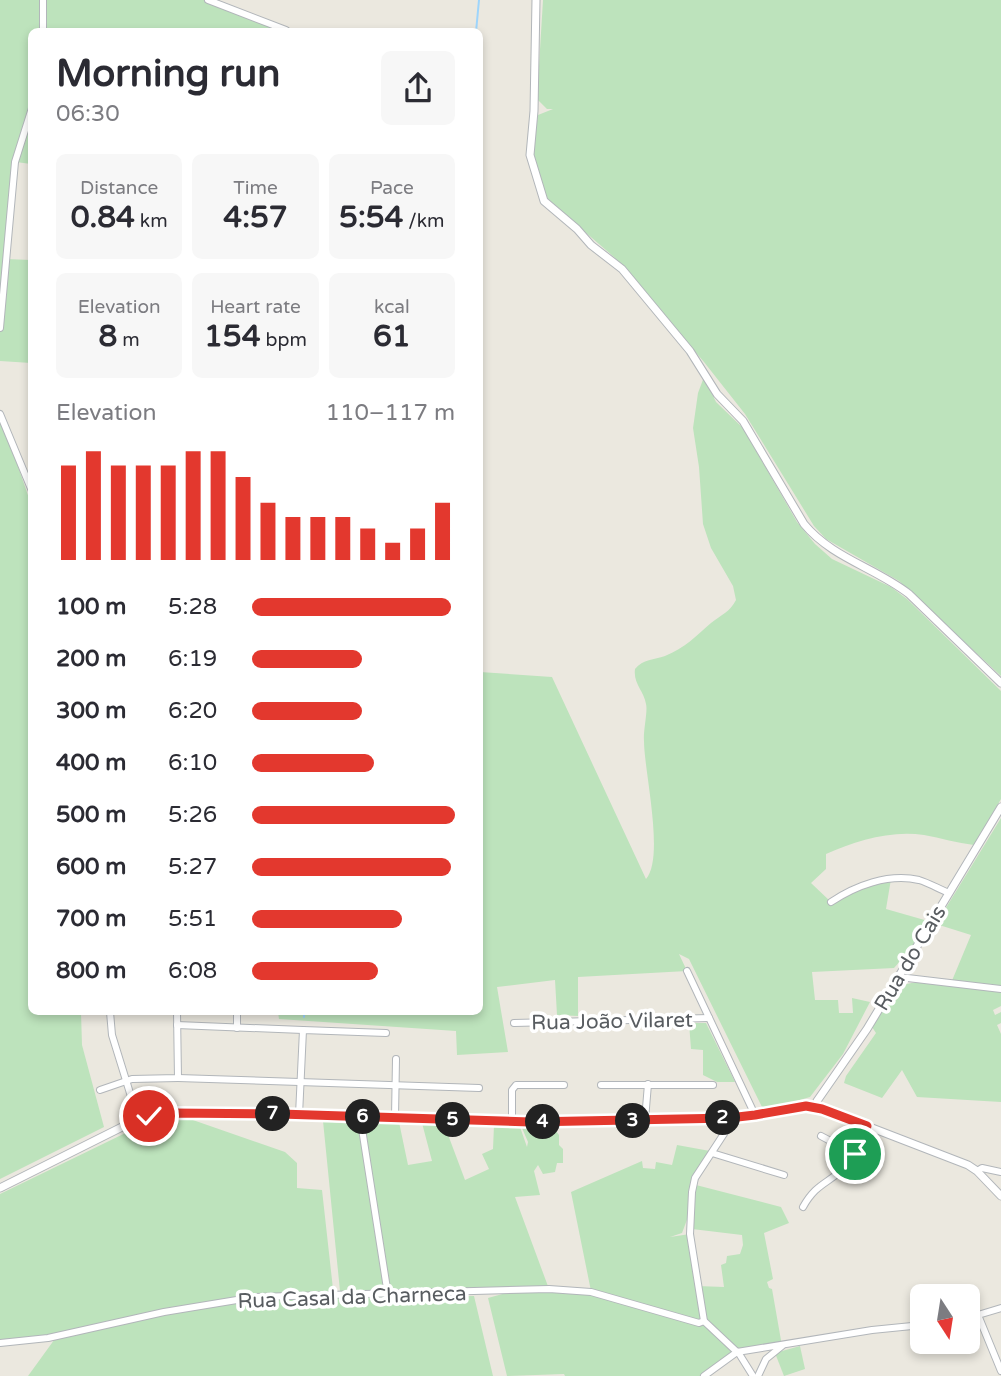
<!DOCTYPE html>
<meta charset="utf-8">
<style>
body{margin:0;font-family:"Varela Round",sans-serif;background:#f7f7f7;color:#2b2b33;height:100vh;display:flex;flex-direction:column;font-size:26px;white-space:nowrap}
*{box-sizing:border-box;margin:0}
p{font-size:23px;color:#7c7c81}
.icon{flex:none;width:38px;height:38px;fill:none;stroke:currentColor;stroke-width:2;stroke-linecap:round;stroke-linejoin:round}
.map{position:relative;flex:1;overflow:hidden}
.side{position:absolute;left:28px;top:28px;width:455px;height:987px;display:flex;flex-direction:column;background:#fff;border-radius:10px;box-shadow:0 4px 10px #0003}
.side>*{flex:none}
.needle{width:46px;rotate:168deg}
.controls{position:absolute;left:910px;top:1284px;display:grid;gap:14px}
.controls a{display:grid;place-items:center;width:70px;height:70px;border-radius:10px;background:#fff;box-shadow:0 4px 10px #0003;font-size:35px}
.pin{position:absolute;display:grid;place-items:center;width:60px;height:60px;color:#fff;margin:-30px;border:4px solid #fff;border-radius:50%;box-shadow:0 2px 7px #0007}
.km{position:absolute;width:35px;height:35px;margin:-18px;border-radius:50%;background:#222;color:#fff;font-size:19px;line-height:35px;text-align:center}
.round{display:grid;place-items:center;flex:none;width:74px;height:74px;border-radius:10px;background:#f7f7f7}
.overview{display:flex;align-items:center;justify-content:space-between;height:119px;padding:0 28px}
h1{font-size:38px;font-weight:700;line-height:52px}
.metrics{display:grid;grid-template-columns:repeat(3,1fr);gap:10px;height:119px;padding:7px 28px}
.metrics div{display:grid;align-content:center;border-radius:10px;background:#f7f7f7;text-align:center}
.metrics b{font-size:30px;font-weight:700}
.metrics small{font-size:19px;font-weight:400}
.metrics p{font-size:19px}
.chart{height:196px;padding:14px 28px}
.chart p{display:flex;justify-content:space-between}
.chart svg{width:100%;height:126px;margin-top:7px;stroke:#e3382e;stroke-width:6}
ul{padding:0 28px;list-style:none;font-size:23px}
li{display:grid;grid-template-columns:112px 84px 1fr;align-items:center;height:52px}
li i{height:18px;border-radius:9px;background:#e3382e}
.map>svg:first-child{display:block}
.green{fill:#bde3bc}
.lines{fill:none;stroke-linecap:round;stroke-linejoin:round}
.stream{stroke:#9ed5fc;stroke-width:2}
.minor-casing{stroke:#b2b6ba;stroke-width:8}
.tertiary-casing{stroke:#b2b6ba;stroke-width:9}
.minor{stroke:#fff;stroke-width:6}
.tertiary{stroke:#fff;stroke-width:7}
.route-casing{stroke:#fff;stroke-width:14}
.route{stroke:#e3382e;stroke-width:9}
.labels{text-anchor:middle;stroke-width:7;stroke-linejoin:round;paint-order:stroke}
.street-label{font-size:21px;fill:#585c60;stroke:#fff}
</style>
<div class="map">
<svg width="1001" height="1376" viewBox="0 0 1001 1376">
<rect width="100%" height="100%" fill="#ebe8df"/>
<g class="green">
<path d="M 0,0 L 208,0 L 287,31 L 32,32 L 31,104 L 27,118 L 31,108 L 31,164 L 16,162 L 6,259 L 31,260 L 31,363 L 0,361 Z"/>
<path d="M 543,0 L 1001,0 L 1001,676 L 899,581 L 826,539 L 814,526 L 745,414 L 704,362 L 614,257 L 548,200 L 543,191 L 534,155 L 533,145 L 538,115 L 553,109 L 547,109 L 537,99 Z"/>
<path d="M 704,377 L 716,402 L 743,428 L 797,522 L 815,544 L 832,559 L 891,587 L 907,599 L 1001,691 L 1001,799 L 974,845 C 957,843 941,838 924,835 C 890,830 856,841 826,854 L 826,869 L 811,883 L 831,902 L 844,893 L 891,879 L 886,909 L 928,921 L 910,950 L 894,968 L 812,972 L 815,1000 L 838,1000 L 839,1013 L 853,1013 L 852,998 L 870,1002 L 843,1054 L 810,1097 L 769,1109 L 762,1107 L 689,959 L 679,954 L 687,971 L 578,977 L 578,1016 L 557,1015 L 555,980 L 497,987 L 508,1052 L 457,1055 L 456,1031 L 279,1019 L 278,1012 L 480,1012 L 480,672 L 552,677 L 646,879 C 665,857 644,771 644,741 C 643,731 648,711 646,704 C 644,691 633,684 635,669 C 643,659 654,660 665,656 C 685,648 696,636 711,623 C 721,615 730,612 736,600 L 733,586 L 711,548 L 703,524 L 699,467 L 693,428 L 698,393 Z"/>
<path d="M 0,414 L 32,507 L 32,1012 L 81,1012 L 82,1045 L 104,1127 L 0,1179 Z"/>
<path d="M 1001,818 L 1001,1006 L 993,1010 L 995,1015 L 1001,1012 L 1001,1023 L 997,1025 L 1001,1034 L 1001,1102 L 917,1097 L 902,1070 L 882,1098 L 844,1083 L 846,1076 L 876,1033 L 872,1027 C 901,978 894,982 951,983 L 971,935 L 936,924 Z"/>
<path d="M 689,1023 L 706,1023 L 735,1082 L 717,1082 L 703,1075 L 703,1050 L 691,1049 Z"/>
<path d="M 190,1119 L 285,1152 L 297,1163 L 297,1188 L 322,1190 L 334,1298 L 474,1296 L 493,1376 L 28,1376 L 57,1336 L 0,1340 L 0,1194 L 144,1124 L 164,1120 Z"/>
<path d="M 323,1121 L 350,1124 L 399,1122 L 408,1165 L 432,1161 L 422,1123 L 444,1124 L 465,1180 L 489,1169 L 482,1154 L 493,1149 L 494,1125 L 520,1127 L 527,1147 L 528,1142 L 522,1128 L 556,1131 L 559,1135 L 559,1145 L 563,1149 L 563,1163 L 557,1163 L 555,1172 L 543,1174 L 538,1165 L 534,1171 L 540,1195 L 515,1197 L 549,1289 L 591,1291 L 571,1192 L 642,1161 L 643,1168 L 655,1169 L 656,1162 L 672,1165 L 677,1145 L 710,1151 L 694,1175 L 688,1217 L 682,1233 L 670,1237 L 690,1234 L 697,1286 L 724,1287 L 721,1265 L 726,1263 L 727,1256 L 740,1254 L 743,1245 L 742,1235 L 692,1229 L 696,1185 L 781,1207 L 789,1223 L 764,1233 L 773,1279 L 767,1282 L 769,1288 L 772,1289 L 782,1346 L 738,1352 L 704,1376 L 565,1376 L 564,1374 L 507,1376 L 488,1298 L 506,1293 L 440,1289 L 340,1291 Z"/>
<path d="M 800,1346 L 805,1369 L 784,1376 L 775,1353 Z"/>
</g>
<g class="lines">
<g class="stream">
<path d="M 476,32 L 479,0"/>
<path d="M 304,1017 L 304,1012"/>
</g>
<defs>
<g id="minor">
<path d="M 208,0 L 286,30"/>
<path d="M 43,32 L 43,0"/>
<path d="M 0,328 L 15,162 L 32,108"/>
<path d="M 0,414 L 32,491"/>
<path d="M 831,902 C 855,886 888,873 919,880 C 929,883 939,889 949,893"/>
<path d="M 687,971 L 755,1115"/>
<path d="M 899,977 L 1001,989"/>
<path d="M 110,1012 L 112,1035 L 138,1119"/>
<path d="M 237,1012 L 237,1028"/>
<path d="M 514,1023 L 709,1018"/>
<path d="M 177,1025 L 303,1030"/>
<path d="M 178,1078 L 479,1088"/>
<path d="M 601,1085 L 713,1085"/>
<path d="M 100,1090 L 132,1079 L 178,1078 L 177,1012"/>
<path d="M 299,1115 L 303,1030 L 386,1033"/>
<path d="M 360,1116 L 388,1295"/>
<path d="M 395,1117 L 396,1059"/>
<path d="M 729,1118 L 729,1126 L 695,1178 L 692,1192 L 690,1234 L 704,1321 L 737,1352"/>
<path d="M 645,1120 L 648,1084"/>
<path d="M 512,1122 L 512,1090 L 516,1085 L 564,1085"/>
<path d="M 821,1136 L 855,1154"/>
<path d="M 712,1153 L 784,1175"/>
<path d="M 977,1171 L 982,1168 L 1001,1172"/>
<path d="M 803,1207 C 817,1182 829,1184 847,1165 C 857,1155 862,1139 867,1126"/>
<path d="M 978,1315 L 1001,1371"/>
<path d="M 968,1318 L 1001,1308"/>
<path d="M 0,1343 L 48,1338 L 164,1312 L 255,1297 L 549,1289 L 591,1292 L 699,1323 L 704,1321"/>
<path d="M 738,1352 L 753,1376"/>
<path d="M 704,1376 L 737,1352 L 872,1330 L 922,1325"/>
<path d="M 758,1376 L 766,1359 L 782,1346"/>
</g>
<g id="tertiary">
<path d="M 536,0 L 534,111 L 530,155 L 544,201 L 577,229 L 591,245 L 622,269 L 690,351 L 717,394 L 743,421 L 804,524 C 832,558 876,568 909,594 L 1001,683"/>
<path d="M 816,1107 L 817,1101 L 867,1029 L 1001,807"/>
<path d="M 0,1188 L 138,1119 L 171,1113 L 280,1114 L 530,1122 L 729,1118 C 761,1115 798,1100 828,1111 L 968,1165 L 977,1171 L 1001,1196"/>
</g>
</defs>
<use href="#minor" class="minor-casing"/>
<use href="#tertiary" class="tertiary-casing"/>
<use href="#minor" class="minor"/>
<use href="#tertiary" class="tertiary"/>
</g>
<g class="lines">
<defs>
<path id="route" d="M 149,1116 L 171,1113 L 280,1114 L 530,1122 L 729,1118 L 755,1115 L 806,1106 L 822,1109 L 867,1126 L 855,1154"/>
</defs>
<use href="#route" class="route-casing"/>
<use href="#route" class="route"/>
</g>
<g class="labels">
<g class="street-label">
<text transform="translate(910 958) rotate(-59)" y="7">Rua do Cais</text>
<text transform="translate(612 1021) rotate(-1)" y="7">Rua João Vilaret</text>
<text transform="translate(352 1297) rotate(-2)" y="7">Rua Casal da Charneca</text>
</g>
</g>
</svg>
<div class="controls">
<a><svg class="needle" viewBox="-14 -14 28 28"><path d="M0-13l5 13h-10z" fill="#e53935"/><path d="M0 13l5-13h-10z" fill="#7c7c81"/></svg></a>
</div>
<div class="pin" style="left:855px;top:1154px;background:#1e9e55"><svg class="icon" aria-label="arrive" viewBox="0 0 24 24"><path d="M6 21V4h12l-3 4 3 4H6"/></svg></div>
<div class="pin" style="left:149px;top:1116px;background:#d93025"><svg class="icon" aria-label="check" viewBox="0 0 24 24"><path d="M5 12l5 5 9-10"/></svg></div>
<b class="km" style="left:723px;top:1118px">2</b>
<b class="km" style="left:633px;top:1121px">3</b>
<b class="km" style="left:543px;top:1122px">4</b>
<b class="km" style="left:453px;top:1120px">5</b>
<b class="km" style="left:363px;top:1117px">6</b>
<b class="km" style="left:273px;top:1114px">7</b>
<section class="side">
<div class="overview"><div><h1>Morning run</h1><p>06:30</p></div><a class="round"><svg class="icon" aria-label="share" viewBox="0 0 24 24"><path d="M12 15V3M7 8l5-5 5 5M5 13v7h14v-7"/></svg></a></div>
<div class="metrics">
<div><p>Distance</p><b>0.84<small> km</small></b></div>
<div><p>Time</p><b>4:57</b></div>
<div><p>Pace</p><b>5:54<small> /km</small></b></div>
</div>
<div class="metrics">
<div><p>Elevation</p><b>8<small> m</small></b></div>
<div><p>Heart rate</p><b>154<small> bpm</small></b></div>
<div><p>kcal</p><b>61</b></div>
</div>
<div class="chart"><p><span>Elevation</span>110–117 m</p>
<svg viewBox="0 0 160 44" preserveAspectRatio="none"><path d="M5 44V11M15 44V6M25 44V11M35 44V11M45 44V11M55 44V6M65 44V6M75 44V15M85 44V24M95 44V29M105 44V29M115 44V29M125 44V33M135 44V38M145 44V33M155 44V24"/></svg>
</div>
<ul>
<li><b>100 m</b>5:28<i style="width:98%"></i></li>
<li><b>200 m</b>6:19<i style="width:54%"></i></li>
<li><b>300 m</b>6:20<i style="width:54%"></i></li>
<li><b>400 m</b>6:10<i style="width:60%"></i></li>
<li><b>500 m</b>5:26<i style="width:100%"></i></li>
<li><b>600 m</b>5:27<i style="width:98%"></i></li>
<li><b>700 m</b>5:51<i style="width:74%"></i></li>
<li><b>800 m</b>6:08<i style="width:62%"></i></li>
</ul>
</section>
</div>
